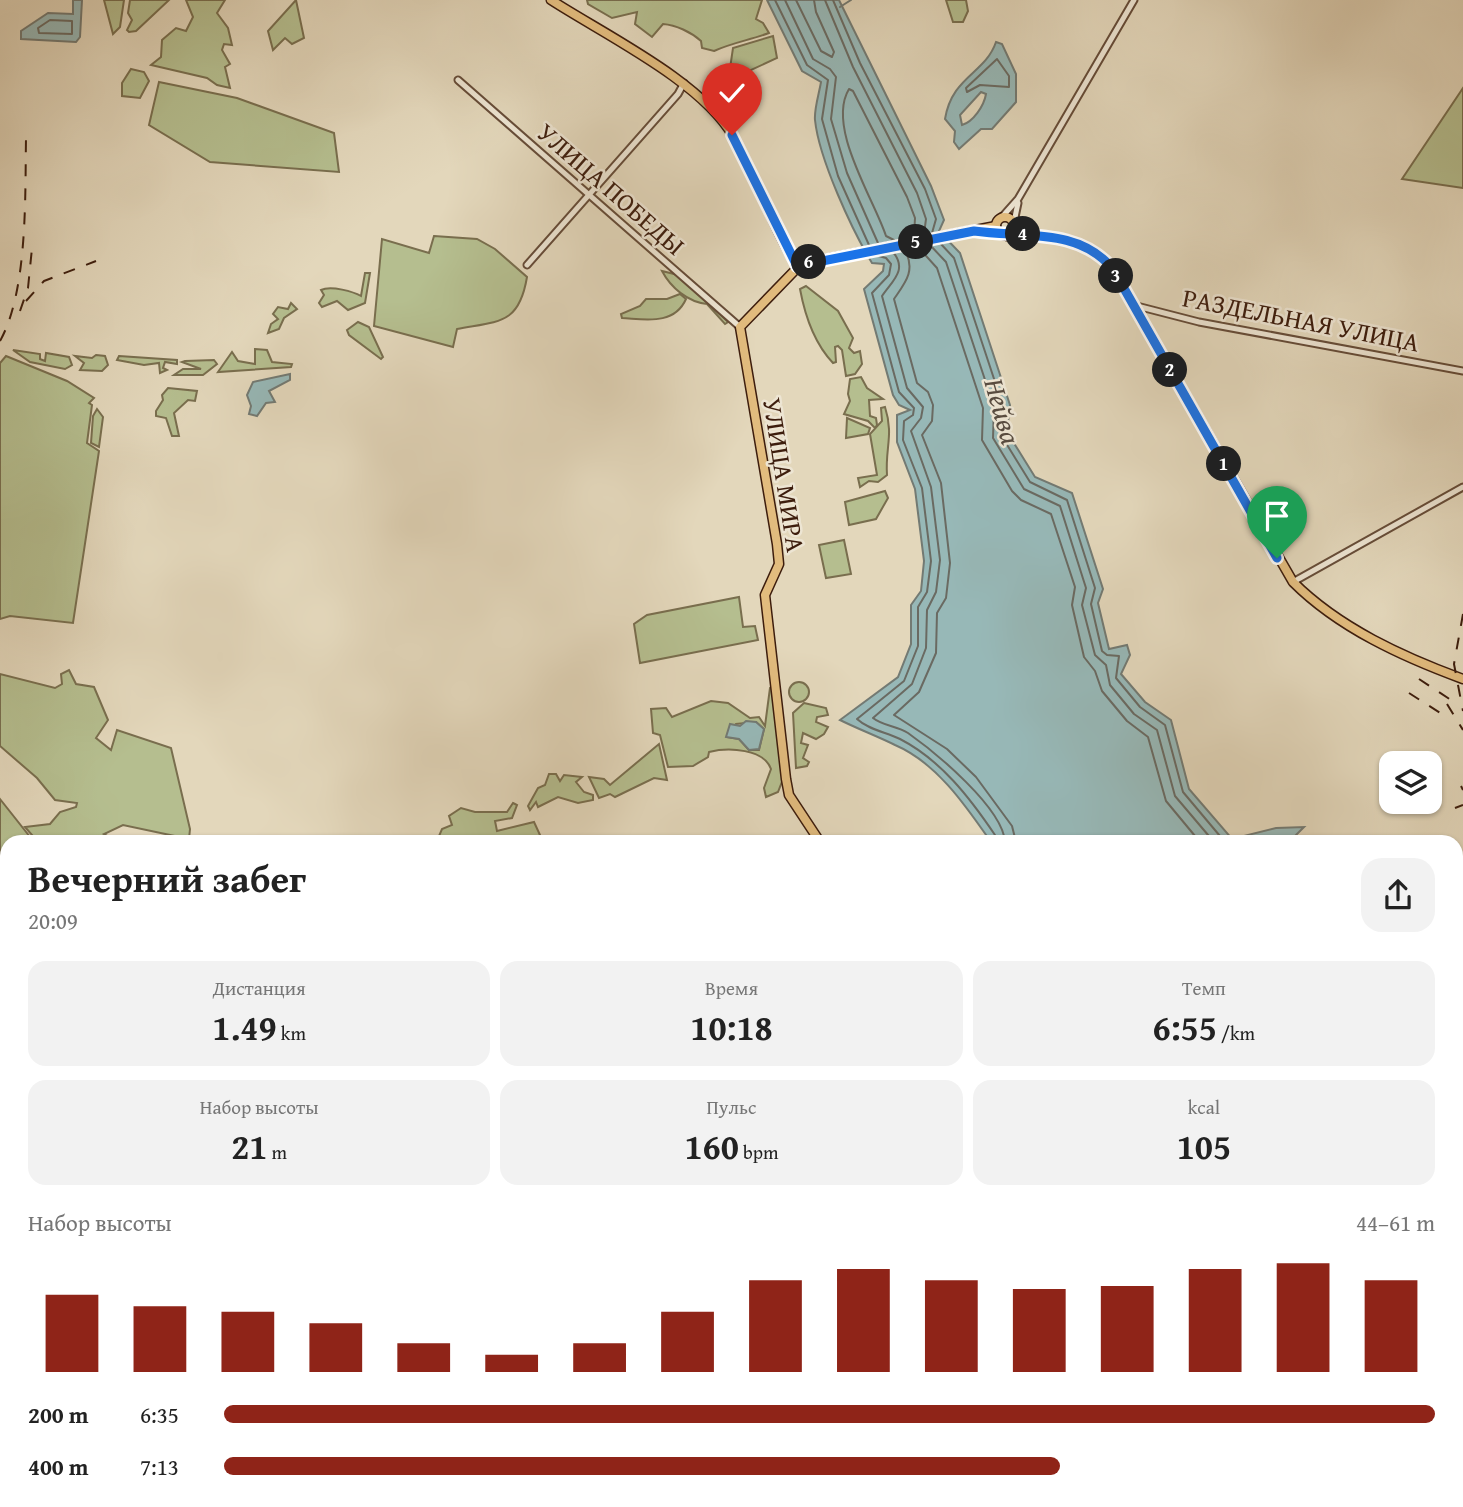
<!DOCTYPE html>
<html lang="ru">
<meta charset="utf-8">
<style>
body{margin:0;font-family:"Gentium Book Plus",serif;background:#f2f2f2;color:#222;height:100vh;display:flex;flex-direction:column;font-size:26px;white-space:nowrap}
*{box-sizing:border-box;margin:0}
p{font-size:23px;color:#767676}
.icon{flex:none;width:38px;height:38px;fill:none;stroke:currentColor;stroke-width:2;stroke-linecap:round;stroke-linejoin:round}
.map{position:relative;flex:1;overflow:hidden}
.drawer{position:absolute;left:0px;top:835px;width:1463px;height:674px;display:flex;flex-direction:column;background:#fff;border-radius:21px 21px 0 0;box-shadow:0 2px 5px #0004}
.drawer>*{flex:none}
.controls{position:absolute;left:1379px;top:751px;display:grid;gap:14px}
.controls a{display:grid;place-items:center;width:63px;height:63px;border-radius:14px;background:#fff;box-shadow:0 2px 5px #0004;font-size:35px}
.pin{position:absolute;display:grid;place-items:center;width:60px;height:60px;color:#fff;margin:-72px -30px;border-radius:50% 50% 50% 0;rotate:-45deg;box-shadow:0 0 7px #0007}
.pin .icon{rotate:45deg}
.km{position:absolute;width:35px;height:35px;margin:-18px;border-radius:50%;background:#222;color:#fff;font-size:19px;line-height:35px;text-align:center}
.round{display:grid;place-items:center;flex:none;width:74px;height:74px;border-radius:21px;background:#f2f2f2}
.headline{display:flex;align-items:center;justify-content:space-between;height:119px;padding:0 28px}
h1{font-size:38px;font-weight:700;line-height:52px}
.stats{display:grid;grid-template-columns:repeat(3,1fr);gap:10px;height:119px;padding:7px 28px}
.stats div{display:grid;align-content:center;border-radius:18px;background:#f2f2f2;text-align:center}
.stats b{font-size:35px;font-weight:700}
.stats small{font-size:19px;font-weight:400}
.stats p{font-size:19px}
.chart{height:196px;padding:14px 28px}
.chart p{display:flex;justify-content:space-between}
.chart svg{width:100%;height:126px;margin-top:7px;stroke:#8f2418;stroke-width:6}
ul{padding:0 28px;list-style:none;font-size:23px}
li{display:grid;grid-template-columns:112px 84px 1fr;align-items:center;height:52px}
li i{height:18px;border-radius:9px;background:#8f2418}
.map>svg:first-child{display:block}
.green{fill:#b5be8f;stroke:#796e4e;stroke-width:2;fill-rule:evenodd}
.water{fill:#97b8b7;stroke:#737a73;stroke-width:2;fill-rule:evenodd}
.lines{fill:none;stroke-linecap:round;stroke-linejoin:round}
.shore{stroke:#6a6a62;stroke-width:2}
.stream{stroke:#737a73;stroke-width:2}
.minor-casing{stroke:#664c38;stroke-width:9}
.major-casing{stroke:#3d1d0d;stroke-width:11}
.minor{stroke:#ede5d3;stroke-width:5}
.major{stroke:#e2bc7e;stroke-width:8}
.rail{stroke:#3d1d0d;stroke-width:2;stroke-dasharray:12 12;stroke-linecap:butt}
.route-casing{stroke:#fff;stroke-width:14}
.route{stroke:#1a73e8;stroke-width:9}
.labels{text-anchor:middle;stroke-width:5;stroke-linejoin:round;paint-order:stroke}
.street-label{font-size:26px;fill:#3d1d0d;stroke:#ede5d3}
.water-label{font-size:28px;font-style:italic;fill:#584c40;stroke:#ede5d3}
</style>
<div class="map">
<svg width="1463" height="1507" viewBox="0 0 1463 1507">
<rect width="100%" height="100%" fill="#e3d7bb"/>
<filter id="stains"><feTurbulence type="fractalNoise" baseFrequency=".00286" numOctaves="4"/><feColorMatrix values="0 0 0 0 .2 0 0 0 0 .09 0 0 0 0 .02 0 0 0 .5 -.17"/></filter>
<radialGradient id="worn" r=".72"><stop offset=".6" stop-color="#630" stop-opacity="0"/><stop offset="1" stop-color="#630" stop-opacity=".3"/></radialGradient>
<g class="green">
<path d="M 104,0 L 124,0 L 120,27 L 113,34 Z"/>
<path d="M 130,0 L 169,0 L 136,31 L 129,32 L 127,30 L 132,20 L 128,13 Z"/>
<path d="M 186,0 L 225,0 L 217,13 L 228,28 L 232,45 L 224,44 L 222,50 L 230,64 L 225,67 L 230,88 L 217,85 L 207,78 L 151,65 L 161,57 L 162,40 L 176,28 L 186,31 L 193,17 Z"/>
<path d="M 296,0 L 304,38 L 292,44 L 285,38 L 273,50 L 268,31 Z"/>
<path d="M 587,0 L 762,0 L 756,19 L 763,23 L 769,33 C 750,40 731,43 714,51 L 702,48 L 701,41 C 691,32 676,25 663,24 L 652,37 L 635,24 L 637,12 L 612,18 L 588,4 Z"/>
<path d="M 946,0 L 966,0 L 968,11 L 963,22 L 953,22 Z"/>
<path d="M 773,36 L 777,58 L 738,76 L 729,75 L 733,48 Z"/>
<path d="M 131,69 L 144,72 L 149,81 L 140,98 L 122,96 L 122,83 Z"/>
<path d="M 159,82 L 237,98 L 334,133 L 339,172 L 210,162 L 149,125 Z"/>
<path d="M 1463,88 L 1463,188 L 1402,179 Z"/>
<path d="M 434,236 L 477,239 L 495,249 L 527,277 C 519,325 499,321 457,329 L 453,347 L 374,326 L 382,239 L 429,253 Z"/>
<path d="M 662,271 L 678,275 L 728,322 L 725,324 L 707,304 C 688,302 671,288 662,271 Z"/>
<path d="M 365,273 L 370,273 L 365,303 L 348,310 L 337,301 L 322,307 L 319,303 L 324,295 L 321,290 C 331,285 354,292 361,296 Z"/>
<path d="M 806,286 L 838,311 L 853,338 L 849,348 L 854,353 L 860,351 L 862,364 L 855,374 L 846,376 L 842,350 L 838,346 L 835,347 L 836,362 L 833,363 C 814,343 805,316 800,289 Z"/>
<path d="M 680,294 L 686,299 C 674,326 644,319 622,318 L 621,314 L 640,306 L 646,299 L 667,299 Z"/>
<path d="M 291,303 L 297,309 L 284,318 L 279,329 L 268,333 L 271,324 L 278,319 L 273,314 L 278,307 L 288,309 Z"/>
<path d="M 358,322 L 369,327 L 383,357 L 381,359 L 349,335 L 347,330 Z"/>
<path d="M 255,349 L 267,350 L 272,362 L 292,364 L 291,367 L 218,372 L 232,352 L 238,361 L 255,364 Z"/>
<path d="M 13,350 L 40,354 L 40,359 L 45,361 L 46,353 L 69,357 L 72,365 L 65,369 L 30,362 Z"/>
<path d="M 96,355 L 105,356 L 108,365 L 102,371 L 80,370 L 84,363 L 75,356 L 92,358 Z"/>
<path d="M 6,356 L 67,381 L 94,398 L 89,403 L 92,405 L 87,443 L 99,451 L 73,623 L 10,616 L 0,619 L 0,363 Z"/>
<path d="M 119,356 L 177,360 L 177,364 L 165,362 L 163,368 L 167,370 L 160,373 L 159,363 L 144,365 L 117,360 Z"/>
<path d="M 214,360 L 217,364 L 203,375 L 174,375 L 183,369 L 201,369 L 182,362 L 185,361 Z"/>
<path d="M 861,377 L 867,388 L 883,399 L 869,400 L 870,416 L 876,418 L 877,425 L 875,428 L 868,421 L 844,414 L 850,401 L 848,394 L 850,379 Z"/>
<path d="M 168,388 L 197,391 L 195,401 L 188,400 L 174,413 L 179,436 L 172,436 L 166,418 L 156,416 L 156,411 L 163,400 L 162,395 Z"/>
<path d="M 885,407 C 894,435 885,448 887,475 L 878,482 L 869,481 L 860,487 L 858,478 L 877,475 L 870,434 L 882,421 L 881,408 Z"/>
<path d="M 97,409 L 103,417 L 99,447 L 91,443 L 93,416 Z"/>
<path d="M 847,418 L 870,428 L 868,434 L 846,438 Z"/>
<path d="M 885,491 L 888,498 L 876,519 L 849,525 L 845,502 Z"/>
<path d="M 844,540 L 851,574 L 826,578 L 819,545 Z"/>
<path d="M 739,597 L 743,627 L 755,626 L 758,640 L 640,663 L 634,624 L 647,615 Z"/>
<path d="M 69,670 L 76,684 L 94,687 L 108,720 L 96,738 L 111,750 L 117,730 L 171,748 L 190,829 L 189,839 L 123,825 L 104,834 L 118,842 L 38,842 L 25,827 L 50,824 L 60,812 L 76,807 L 77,803 L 55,800 L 37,778 L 0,746 L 0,674 L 55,688 L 62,684 L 61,674 Z"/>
<circle cx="799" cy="692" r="10"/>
<path d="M 774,686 L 783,779 L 778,792 L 766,797 L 764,788 L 771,769 C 764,749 729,747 709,752 L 708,757 L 693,766 L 668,767 L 660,735 L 653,733 L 651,709 L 666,708 L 672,717 L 711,701 L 728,703 L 750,718 L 759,717 L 765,726 L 770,688 ZM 756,722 L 764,729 L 759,750 L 749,750 L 739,739 L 727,737 L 736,724 Z"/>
<path d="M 804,703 L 826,708 L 828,715 L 817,717 L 816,722 L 828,727 L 824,734 L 816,739 L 803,733 L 801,743 L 808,745 L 803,758 L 809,762 L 807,766 L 796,768 L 793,713 Z"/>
<path d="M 659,744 L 667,780 L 654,778 L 615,797 L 610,794 L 599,798 L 589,777 L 604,779 L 610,785 Z"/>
<path d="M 549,774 L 556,774 L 560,781 L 564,775 L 582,777 L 576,782 L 584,792 L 593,795 L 593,800 L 578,803 L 558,797 L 538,807 L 536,802 L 530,810 L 528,806 L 538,788 L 545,785 Z"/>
<path d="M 0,799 L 34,842 L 7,842 L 7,904 L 0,898 Z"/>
<path d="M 513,803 L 517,805 L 512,818 L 495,821 L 497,831 L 534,822 L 540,835 L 531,842 L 446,842 L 446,838 L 439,836 L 442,829 L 452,825 L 449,816 L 461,808 L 475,812 L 507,812 Z"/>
<path d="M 0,1001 L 7,1014 L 7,1093 L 0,1092 Z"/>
<path d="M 0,1154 L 7,1154 L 7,1502 L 170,1502 L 166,1507 L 0,1507 Z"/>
</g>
<g class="water">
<path d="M 73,0 L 82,0 L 80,37 L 76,42 L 21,39 L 21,31 L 48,13 L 73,14 Z"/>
<path d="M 767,0 L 839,0 L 931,186 L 944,220 L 939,231 L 960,253 L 1010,405 L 1007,432 L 1035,477 L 1072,493 L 1103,589 L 1098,603 L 1109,649 L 1127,645 L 1130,655 L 1121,674 L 1145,702 L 1171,720 L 1189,789 L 1232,839 L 1276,828 L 1304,827 L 1289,842 L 991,842 C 966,806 937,763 895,745 C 877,736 858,729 840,720 L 898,677 L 911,644 L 911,605 L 921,591 L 924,561 L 915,489 L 897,442 L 897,415 L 910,410 L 899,405 L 893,395 L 864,289 L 883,271 L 884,264 L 872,263 C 852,230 819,159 815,120 C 814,109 819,94 821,82 L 802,71 Z"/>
<path d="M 996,42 L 1002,44 L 1016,74 L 1016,102 L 992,129 L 981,129 L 959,149 L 954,142 L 955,131 L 945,119 C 952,76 985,74 996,42 ZM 981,92 L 986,94 C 984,106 973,122 962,125 L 960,115 Z"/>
<path d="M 290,374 L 290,380 L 269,391 L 275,402 L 266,403 L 257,416 L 249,414 L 251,406 L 247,395 L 253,382 Z"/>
<path d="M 746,721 L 756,722 L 764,729 L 759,749 L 749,750 L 739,739 L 726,737 L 730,724 L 740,726 Z"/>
<path d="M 1456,878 L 1463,883 L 1463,1232 L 1456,1240 Z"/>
<path d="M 1109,1502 L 1170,1502 L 1166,1507 L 1109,1507 Z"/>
</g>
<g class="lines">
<g class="shore">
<path d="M 775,0 L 807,65 L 828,80 L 822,119 L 838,176 L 869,245"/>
<path d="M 785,0 L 813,59 L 830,69 L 836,77 L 831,119 L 847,173 L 878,243"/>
<path d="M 796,0 L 821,51 L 832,57 L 834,52 L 816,12 L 814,0"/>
<path d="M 825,0 L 853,67 L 917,193 L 926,219 L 924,234"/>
<path d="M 833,0 L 860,63 L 925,189 L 936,219 L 932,233"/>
<path d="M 50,20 L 72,21 L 72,34 L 39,33 L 38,28 Z"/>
<path d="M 997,59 L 1009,76 L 1009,87 L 980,85 L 967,92 L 966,88 Z"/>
<path d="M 894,240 L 886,236 C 874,199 826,127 849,89 L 853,91 L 907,197 L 915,218 L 914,236"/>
<path d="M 940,243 L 954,258 L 1003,406 L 1001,435 L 1030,482 L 1067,500 L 1095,588 L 1091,604 L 1102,651 L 1107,655 L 1119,656 L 1116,678 L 1140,707 L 1165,725 L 1183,792 L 1225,842"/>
<path d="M 930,245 L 946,262 L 994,407 L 993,438 L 1024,489 L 1060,506 L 1086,588 L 1082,605 L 1095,655 L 1106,665 L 1110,685 L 1134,714 L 1157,730 L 1175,796 L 1214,842"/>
<path d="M 918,247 L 937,268 L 983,408 L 982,440 L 1012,491 L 1021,500 L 1051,514 L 1075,587 L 1072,605 L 1084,657 L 1095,671 L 1102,691 L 1127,721 L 1148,737 L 1166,801 L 1200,842"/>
<path d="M 905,250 C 916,271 905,283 894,299 L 917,383 L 928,392 L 933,405 L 932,421 L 922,435 L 941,483 L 950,563 L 946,598 L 937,613 L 936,653 L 919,692 L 894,715 L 947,749 L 976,777 L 1012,826 L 1016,842"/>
<path d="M 893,252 C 908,270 892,281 882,296 L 907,388 L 923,407 L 921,418 L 911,431 L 931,487 L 940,560 L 936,592 L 927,610 L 926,648 L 912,684 L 873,718 C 883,726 897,726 908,733 C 935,752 1003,808 1005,842"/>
<path d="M 875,255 L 886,258 L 891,264 L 889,275 L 872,293 L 899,392 L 914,408 L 913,415 L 904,421 L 903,440 L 922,488 L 931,561 L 927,592 L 918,607 L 918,646 L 904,681 L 857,719 C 869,730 886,732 900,739 C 941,760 970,798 995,835 L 996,842"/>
</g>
<path class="stream" d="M 840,7 L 851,0"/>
<defs>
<g id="minor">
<path d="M 458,80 L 740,327"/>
<path d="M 1002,217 L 1018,199 L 1134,0"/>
<path d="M 1014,222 L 1018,203"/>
<path d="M 527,265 L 678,94 L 684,83"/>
<path d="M 1133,305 L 1199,322 L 1463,371"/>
<path d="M 1293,582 L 1463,487"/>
<path d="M 401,1507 L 403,1502"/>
</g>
<g id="major">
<path d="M 551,0 C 605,35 701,81 733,136 C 757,178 771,225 797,266"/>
<circle cx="1005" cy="226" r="9"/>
<path d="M 1007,236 C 1045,232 1087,239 1113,269 L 1293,582 C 1339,628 1403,657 1463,679"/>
<path d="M 820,842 L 789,795 L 786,779 L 765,595 L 779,564 L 777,544 L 740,327 L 801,264 L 996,226"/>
<path d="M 1456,1324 L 1463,1327"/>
<path d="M 887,1507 L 890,1502"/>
</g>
</defs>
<use href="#minor" class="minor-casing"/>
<use href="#major" class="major-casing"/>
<use href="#minor" class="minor"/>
<use href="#major" class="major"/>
<g class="rail">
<path d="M 26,301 L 44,281 L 96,261"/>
<path d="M 20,311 L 28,288 L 32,248"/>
<path d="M 0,341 C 28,291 25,195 26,138"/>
<path d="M 1463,614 L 1454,664 L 1463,711"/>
<path d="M 1419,679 L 1457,704"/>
<path d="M 1409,693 L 1448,718"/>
<path d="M 1447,704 L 1463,730"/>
<path d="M 1461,786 L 1463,790"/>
<path d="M 1455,808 L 1463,805"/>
<path d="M 0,964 L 7,976"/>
<path d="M 1090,1502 L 1090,1507"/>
<path d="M 1248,1502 L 1317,1507"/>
<path d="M 1321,1502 L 1337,1507"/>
<path d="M 1359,1502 L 1366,1507"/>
</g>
</g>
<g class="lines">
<defs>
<path id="route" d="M 732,135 L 797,266 L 974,231 C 1022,238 1078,227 1113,269 L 1277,558"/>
</defs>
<use href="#route" class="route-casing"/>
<use href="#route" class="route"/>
</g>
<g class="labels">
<g class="street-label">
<text transform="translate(611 189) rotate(41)" y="9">УЛИЦА ПОБЕДЫ</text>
<text transform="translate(1301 320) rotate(11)" y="9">РАЗДЕЛЬНАЯ УЛИЦА</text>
<text transform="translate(784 475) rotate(81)" y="9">УЛИЦА МИРА</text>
</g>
<g class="water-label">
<text transform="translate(1003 411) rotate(74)" y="10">Нейва</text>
</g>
</g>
<rect width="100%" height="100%" filter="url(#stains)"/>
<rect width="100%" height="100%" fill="url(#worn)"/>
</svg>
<div class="controls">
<a><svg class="icon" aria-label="layers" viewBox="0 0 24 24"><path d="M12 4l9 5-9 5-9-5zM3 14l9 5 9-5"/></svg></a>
</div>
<div class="pin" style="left:1277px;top:558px;background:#1e9e55"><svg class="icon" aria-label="arrive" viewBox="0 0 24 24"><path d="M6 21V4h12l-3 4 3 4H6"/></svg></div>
<div class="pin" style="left:732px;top:135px;background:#d93025"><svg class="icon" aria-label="check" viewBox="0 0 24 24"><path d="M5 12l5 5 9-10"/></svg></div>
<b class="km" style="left:1224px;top:464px">1</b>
<b class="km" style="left:1170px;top:370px">2</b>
<b class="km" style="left:1116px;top:276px">3</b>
<b class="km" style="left:1023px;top:234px">4</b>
<b class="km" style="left:916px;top:242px">5</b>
<b class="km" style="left:809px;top:262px">6</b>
<section class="drawer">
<div class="headline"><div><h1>Вечерний забег</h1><p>20:09</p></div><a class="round"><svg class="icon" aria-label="share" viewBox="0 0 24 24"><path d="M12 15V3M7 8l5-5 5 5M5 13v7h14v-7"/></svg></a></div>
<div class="stats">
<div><p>Дистанция</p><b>1.49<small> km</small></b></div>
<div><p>Время</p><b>10:18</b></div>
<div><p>Темп</p><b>6:55<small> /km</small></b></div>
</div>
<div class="stats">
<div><p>Набор высоты</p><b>21<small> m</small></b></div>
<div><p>Пульс</p><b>160<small> bpm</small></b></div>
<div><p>kcal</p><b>105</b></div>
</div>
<div class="chart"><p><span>Набор высоты</span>44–61 m</p>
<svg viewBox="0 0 160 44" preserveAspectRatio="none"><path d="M5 44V17M15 44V21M25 44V23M35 44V27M45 44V34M55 44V38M65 44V34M75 44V23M85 44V12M95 44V8M105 44V12M115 44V15M125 44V14M135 44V8M145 44V6M155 44V12"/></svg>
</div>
<ul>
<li><b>200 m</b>6:35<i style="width:100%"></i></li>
<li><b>400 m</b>7:13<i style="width:69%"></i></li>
</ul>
</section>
</div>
